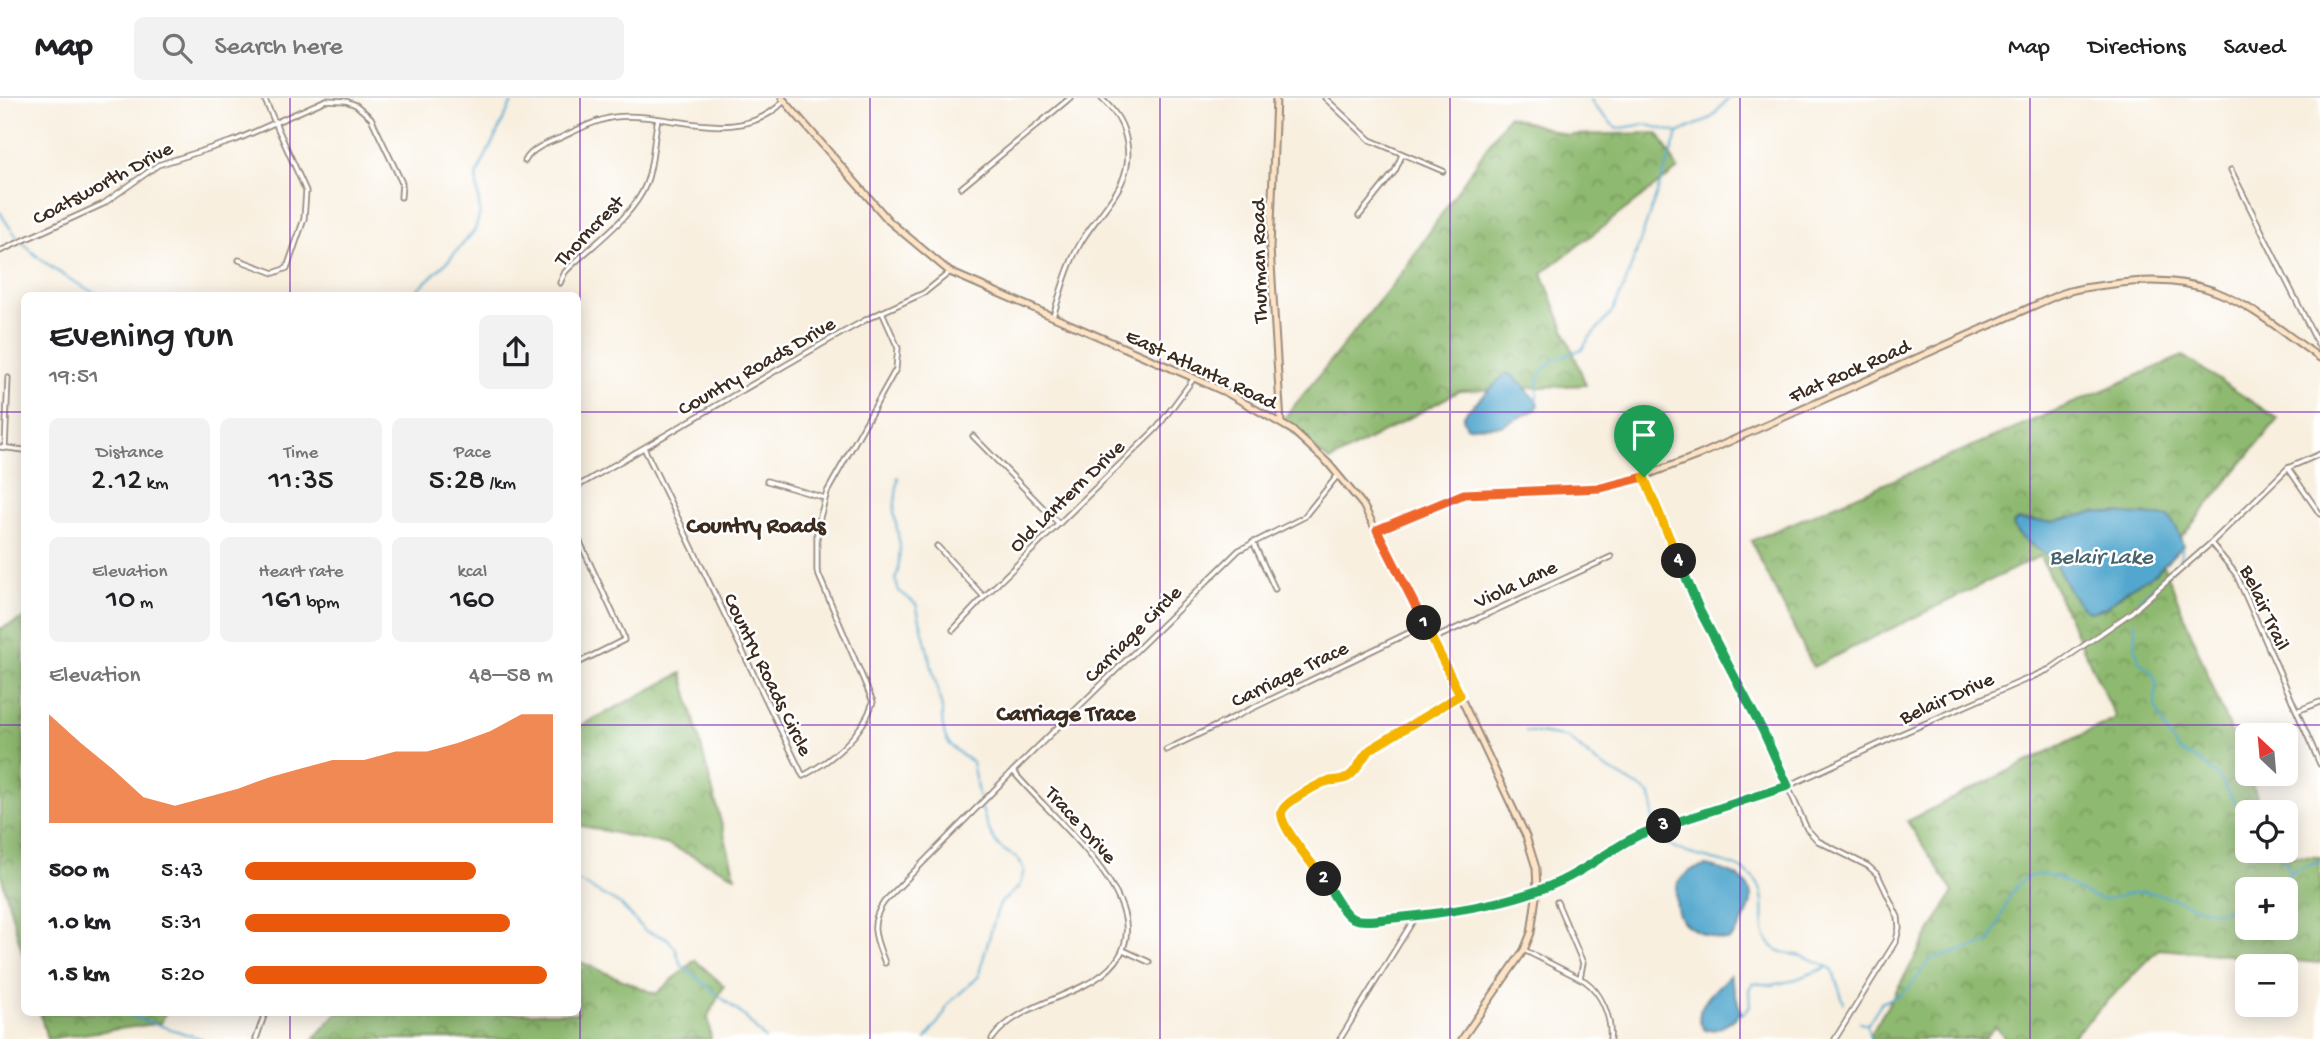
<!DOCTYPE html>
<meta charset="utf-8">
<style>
body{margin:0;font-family:"Gochi Hand",sans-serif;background:#f2f2f2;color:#202124;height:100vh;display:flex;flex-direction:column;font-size:26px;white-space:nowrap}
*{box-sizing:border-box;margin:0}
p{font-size:23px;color:#757577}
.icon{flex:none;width:38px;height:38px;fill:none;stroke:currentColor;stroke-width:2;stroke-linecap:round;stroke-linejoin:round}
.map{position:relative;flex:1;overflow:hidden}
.side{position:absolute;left:21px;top:194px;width:560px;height:724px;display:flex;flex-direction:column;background:#fff;border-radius:10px;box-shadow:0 4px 18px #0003}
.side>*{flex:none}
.needle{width:46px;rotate:334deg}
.controls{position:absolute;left:2235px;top:625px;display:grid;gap:14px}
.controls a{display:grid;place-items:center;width:63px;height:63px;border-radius:10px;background:#fff;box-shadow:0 4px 18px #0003;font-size:35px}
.pin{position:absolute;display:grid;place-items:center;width:60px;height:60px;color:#fff;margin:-72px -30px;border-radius:50% 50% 50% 0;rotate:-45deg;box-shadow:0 0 7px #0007}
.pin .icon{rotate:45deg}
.km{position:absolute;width:35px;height:35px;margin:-18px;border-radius:50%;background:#222;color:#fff;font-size:19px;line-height:35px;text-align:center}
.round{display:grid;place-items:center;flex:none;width:74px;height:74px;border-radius:10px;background:#f2f2f2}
.summary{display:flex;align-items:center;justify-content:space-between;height:119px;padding:0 28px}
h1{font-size:38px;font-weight:600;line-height:52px}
.stats{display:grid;grid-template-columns:repeat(3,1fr);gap:10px;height:119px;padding:7px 28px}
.stats div{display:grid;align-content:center;border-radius:10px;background:#f2f2f2;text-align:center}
.stats b{font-size:30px;font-weight:600}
.stats small{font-size:19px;font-weight:400}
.stats p{font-size:19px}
.chart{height:196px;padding:14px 28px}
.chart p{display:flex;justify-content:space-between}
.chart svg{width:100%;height:126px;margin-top:7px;fill:#ea580c;opacity:.7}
ul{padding:0 28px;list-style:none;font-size:23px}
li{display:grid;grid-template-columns:112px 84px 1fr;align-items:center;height:52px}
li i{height:18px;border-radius:9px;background:#ea580c}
header{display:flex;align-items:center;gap:42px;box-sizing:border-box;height:98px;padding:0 35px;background:#fff;border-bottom:2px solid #e0e0e0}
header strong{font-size:33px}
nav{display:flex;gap:38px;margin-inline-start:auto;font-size:24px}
.search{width:490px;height:63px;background:#f2f2f2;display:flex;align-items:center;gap:18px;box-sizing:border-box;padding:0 24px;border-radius:10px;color:#757577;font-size:26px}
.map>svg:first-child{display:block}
.forest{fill:url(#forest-crowns);stroke:#647247;stroke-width:2;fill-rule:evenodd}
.water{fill:#52a7ce;stroke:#466876;stroke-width:2}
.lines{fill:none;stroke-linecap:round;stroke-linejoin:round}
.stream{stroke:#52a7ce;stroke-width:2}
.street-casing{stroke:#9a8c7e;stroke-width:7}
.secondary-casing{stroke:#9a8c7e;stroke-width:9}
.street{stroke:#fff;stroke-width:3.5}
.secondary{stroke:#fee4c6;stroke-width:5}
.split-1-casing{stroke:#fff;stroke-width:14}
.split-2-casing{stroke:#fff;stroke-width:14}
.split-3-casing{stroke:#fff;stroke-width:14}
.split-4-casing{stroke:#fff;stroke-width:14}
.split-5-casing{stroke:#fff;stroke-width:14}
.split-1{stroke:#f0652b;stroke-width:9}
.split-2{stroke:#f5b400;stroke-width:9}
.split-3{stroke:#22a559;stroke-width:9}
.split-4{stroke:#22a559;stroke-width:9}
.split-5{stroke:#f5b400;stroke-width:9}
.grid{fill:none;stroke:#7b2cbf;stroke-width:2;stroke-opacity:0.55}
.labels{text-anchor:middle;stroke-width:5;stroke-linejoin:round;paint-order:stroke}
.street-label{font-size:21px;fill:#3b2a1e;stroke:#fff}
.neighbourhood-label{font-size:23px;font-weight:bold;fill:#3b2a1e;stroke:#fff}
.water-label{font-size:23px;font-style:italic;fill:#45626d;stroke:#fff}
</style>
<header>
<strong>Map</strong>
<div class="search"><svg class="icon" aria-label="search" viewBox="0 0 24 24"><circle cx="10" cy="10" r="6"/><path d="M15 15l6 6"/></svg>Search here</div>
<nav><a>Map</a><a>Directions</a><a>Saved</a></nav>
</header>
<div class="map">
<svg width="2320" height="941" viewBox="0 0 2320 941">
<defs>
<pattern id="forest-crowns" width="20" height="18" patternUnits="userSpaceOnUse" patternTransform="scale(1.75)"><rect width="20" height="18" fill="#8eb970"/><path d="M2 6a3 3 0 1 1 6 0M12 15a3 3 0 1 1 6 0" fill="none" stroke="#75975b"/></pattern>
</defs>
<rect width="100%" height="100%" fill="#fff"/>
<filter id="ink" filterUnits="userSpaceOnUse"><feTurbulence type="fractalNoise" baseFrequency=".0143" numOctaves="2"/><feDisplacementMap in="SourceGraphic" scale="14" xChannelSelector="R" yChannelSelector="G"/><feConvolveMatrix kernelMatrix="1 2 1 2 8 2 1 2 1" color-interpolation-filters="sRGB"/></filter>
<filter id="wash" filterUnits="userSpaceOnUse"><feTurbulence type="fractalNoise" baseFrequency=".00686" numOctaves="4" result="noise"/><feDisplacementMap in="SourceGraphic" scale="28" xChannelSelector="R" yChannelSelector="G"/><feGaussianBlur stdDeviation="1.57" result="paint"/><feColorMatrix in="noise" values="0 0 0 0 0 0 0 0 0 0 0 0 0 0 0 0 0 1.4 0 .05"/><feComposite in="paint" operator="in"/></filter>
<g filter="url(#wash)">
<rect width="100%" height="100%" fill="#f8efdf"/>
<g class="forest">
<path d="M 1508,18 L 1567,37 L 1658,35 L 1678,71 L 1542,175 L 1586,287 L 1459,293 L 1330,363 L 1281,324 L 1401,176 Z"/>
<path d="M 2183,258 L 2278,321 L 2162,463 L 2263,714 L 2247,714 L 2247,752 L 2278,753 L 2281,758 L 2320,759 L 2320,865 L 2159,851 L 2070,941 L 2006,941 L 1995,928 L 1985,941 L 1871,941 L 1870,938 L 1953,794 L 1907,723 L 2116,620 L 2040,458 L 1813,569 L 1751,443 ZM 2247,791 L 2286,791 L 2286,830 L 2247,830 Z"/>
<path d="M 24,520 L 24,861 L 0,773 L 0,531 Z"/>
<path d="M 682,575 L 735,778 L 669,747 L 578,727 L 578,629 Z"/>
<path d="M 695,862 L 724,888 L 708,918 L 711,941 L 313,941 L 337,915 L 578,915 L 578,863 L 656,896 Z"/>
<path d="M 40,915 L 165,915 L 161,925 L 47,941 Z"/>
</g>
<g class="water">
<path d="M 1507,275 C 1519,280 1529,295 1538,305 L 1537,311 L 1501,328 L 1467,329 L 1463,320 L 1466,314 Z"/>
<path d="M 2096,414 L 2169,419 L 2177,431 L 2183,447 L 2156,475 L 2126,493 L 2105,510 L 2091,514 C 2071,507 2066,478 2052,463 C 2041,450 2017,443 2013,426 L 2017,422 L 2052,424 Z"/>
<path d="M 1705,768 C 1738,773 1765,789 1743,823 C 1739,830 1735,837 1729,842 C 1721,843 1715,840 1707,837 C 1677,827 1673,814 1678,784 L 1689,773 Z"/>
<path d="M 1730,877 L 1741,914 C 1732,924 1718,934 1705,932 C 1687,913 1717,890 1730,877 Z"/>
</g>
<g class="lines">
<g class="stream">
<path d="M 1590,0 L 1595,9 L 1617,31 L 1644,26 L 1678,35 L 1711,20 L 1729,0"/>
<path d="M 0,114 C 22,154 62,179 101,198"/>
<path d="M 410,198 L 447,164 L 475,132 L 480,115 L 476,78 L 514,0"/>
<path d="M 1535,302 L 1537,301 L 1538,282 L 1542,272 L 1554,262 L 1582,251 L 1590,239 L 1611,216 L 1624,189 L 1678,35"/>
<path d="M 898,379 L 894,414 L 900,448 L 898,474 L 895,481 L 899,493 L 916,506 L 942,610 C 941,641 947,648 972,664 L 979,701"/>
<path d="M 2136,506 C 2147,488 2185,471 2182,449"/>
<path d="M 2135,524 L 2135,547 L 2139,563 L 2151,573 L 2156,584 L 2155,607 L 2168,637 L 2179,653 L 2198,662 L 2220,680 L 2231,699 L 2247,719"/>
<path d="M 1526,633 L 1569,640 L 1597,665 L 1641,690 L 1650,697 L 1653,705 L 1652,727"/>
<path d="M 1661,740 C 1687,764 1724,757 1750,777 C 1777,799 1750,834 1776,851 C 1783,856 1794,856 1802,858 C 1813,861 1822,866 1832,871 L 1844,905"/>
<path d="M 2271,752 L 2285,762 L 2290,776"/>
<path d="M 578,783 L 621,807 L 645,833 L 667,840 L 675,850 L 681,867 L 744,918 L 765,941"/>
<path d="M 2259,791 L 2291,777 L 2293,772 L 2320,764"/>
<path d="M 121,915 L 202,941"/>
<path d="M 1739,917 L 1745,914 L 1750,908 L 1749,891 L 1753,885 L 1772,887 L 1791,883 L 1828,869"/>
<path d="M 1860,924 L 1867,926"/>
<path d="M 926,941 L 944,916 L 947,907 L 978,879 L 996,816 L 1001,804 L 1019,789 L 1024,773 C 1018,754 1014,761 1001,750 C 991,740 985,723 982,710"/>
<path d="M 1870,941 L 1867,927 L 1881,905 L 1899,897 L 1909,890 L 1930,862 L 1989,845 C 2002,825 2006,787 2031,778 C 2054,770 2075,793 2095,800 C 2110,806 2131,791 2148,794 C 2172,798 2195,813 2220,813 C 2230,813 2239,803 2247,797"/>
</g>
</g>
</g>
<g filter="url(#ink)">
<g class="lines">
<defs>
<g id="street">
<path d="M 1325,0 L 1370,42 L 1443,73"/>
<path d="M 525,63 C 531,51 547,45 560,40 C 577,32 595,22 615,19 C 670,13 739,51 784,3"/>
<path d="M 2231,72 L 2320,250"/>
<path d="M 961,90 L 1070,0"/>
<path d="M 1359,118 L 1395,73 L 1402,57"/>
<path d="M 0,153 L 103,106 L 158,67 L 236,42 L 326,2 L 346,3 L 356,7 L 371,20 L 402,85 L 401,99"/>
<path d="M 239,162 L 274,175 L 287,170 L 304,121 L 306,93 L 264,0"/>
<path d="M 560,185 L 565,174 C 590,148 633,120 646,86 C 654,65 653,42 658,21"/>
<path d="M 1053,218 C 1061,194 1067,168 1080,146 C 1098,113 1134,89 1127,46 C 1124,26 1116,14 1101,0"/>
<path d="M 973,338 L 1059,426"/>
<path d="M 0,349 L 24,352"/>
<path d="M 5,350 L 8,280"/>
<path d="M 644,350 L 803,678 C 832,662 863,637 873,604 L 817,473 L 817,430 L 827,394 L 896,271 L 898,250 L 882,214"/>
<path d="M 2288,370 L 2320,416"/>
<path d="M 1644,378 L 1700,513 L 1763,633 L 1807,731 L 1818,743 L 1868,768 L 1878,777 L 1898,819 L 1899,830 L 1896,843 L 1835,941"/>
<path d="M 767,383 L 825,400"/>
<path d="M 578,388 L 822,246 L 869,220 L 924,195 L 950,174"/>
<path d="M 578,440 L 623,537 L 624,542 L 578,565"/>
<path d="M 1253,444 L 1275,491"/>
<path d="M 2211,445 L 2236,476 L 2320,666"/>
<path d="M 937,448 L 984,499"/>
<path d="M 953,532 L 984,499 L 1157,330 L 1194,280"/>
<path d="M 1433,541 L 1611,459"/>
<path d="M 1460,597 L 1371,651 C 1359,661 1363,665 1354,674 C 1344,684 1333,680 1322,685 C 1312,691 1281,706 1282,719 C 1282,724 1286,730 1289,735 L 1347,817 L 1358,822 L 1429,817 L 1478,810 L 1537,792 L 1582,772 L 1632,738 L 1788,688 L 1901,636 L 2050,571 L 2132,514 L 2211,445 L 2288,370 L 2320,356"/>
<path d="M 2297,613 L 2320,604"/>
<path d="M 1166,652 L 1425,527"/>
<path d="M 1557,804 L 1583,865 L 1580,880"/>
<path d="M 1123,852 L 1149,864"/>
<path d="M 1524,852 L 1585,883 C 1602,895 1612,921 1610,941"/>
<path d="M 885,865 C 876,841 868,827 884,804 L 1013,673 L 1239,452 L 1304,419 L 1338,377"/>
<path d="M 256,941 L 265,915"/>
<path d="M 992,941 C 1012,913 1053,903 1083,888 C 1198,832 1053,724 1013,673"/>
<path d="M 1340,941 L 1416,818"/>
</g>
<g id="secondary">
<path d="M 782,0 L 889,123 L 950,174 L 1194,280 L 1229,296 L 1292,332 L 1328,365 L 1363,407 L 1433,541 L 1526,738 L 1536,770 L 1537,792 L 1531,835 L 1524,852 L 1462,941"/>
<path d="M 1276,0 L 1270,150 L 1281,325"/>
<path d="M 1377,432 L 1464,396 L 1601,390 L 1644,378 L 1697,358 L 2058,197 C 2078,189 2099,188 2121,185 C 2215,174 2248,209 2320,260"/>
</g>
</defs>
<use href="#street" class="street-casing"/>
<use href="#secondary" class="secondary-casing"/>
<use href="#street" class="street"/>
<use href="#secondary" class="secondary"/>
</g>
</g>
<g class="lines" filter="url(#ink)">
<defs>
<path id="split-1" d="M 1424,525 L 1377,432 L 1464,396 L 1601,390 L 1644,379"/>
<path id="split-2" d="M 1324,781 C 1315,769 1277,726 1282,713 C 1286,704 1312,690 1322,685 C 1330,681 1339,684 1348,679 C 1360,671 1360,660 1371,651 L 1460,597 L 1424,525"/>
<path id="split-3" d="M 1324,781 C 1330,791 1343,816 1352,820 C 1363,825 1382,821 1394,820 C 1448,815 1512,806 1561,783 C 1600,765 1620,740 1664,728"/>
<path id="split-4" d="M 1664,728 L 1788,688 L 1763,633 L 1700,513 L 1679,463"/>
<path id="split-5" d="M 1644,379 L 1679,463"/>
</defs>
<use href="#split-1" class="split-1-casing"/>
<use href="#split-2" class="split-2-casing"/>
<use href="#split-3" class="split-3-casing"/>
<use href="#split-4" class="split-4-casing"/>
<use href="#split-5" class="split-5-casing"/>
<use href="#split-1" class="split-1"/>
<use href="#split-2" class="split-2"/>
<use href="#split-3" class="split-3"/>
<use href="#split-4" class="split-4"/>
<use href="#split-5" class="split-5"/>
</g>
<path class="grid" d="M 290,0 L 290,198M 580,0 L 580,941M 870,0 L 870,941M 1160,0 L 1160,941M 1450,0 L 1450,941M 1740,0 L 1740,941M 2030,0 L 2030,941M 0,314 L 24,314M 578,314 L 2320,314M 0,627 L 24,627M 578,627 L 2320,627M 290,915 L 290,941"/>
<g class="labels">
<g class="street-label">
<text transform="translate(102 84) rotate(-28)" y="7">Coatsworth Drive</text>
<text transform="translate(588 132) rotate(-46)" y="7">Thorncrest</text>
<text transform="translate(1258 163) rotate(-91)" y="7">Thurman Road</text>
<text transform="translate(756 267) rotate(-30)" y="7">Country Roads Drive</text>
<text transform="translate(1202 270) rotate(25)" y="7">East Atlanta Road</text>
<text transform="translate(1849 272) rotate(-24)" y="7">Flat Rock Road</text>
<text transform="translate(1066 397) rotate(-44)" y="7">Old Lantern Drive</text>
<text transform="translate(1515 485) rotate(-25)" y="7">Viola Lane</text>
<text transform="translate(2266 509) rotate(65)" y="7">Belair Trail</text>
<text transform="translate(1132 535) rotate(-45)" y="7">Carriage Circle</text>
<text transform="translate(1289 575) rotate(-26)" y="7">Carriage Trace</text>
<text transform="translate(769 576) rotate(64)" y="7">Country Roads Circle</text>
<text transform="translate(1946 599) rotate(-24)" y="7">Belair Drive</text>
<text transform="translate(1082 726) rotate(48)" y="7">Trace Drive</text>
</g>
<g class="neighbourhood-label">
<text x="756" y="434">Country Roads</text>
<text x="1066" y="622">Carriage Trace</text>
</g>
<g class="water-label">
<text x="2101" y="465">Belair Lake</text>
</g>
</g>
</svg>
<div class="controls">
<a><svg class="needle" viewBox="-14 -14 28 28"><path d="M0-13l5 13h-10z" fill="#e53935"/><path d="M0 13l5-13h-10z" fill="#757577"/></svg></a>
<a><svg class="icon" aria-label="locate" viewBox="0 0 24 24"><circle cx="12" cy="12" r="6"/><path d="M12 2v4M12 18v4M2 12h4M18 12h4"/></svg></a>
<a>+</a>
<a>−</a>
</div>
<div class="pin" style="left:1644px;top:379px;background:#1e9e55"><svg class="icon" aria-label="arrive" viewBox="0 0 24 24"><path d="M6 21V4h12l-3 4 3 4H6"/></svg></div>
<b class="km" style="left:1424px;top:525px">1</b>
<b class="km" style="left:1324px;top:781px">2</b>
<b class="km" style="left:1664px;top:728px">3</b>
<b class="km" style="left:1679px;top:463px">4</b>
<section class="side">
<div class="summary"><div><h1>Evening run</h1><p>19:51</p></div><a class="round"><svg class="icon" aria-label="share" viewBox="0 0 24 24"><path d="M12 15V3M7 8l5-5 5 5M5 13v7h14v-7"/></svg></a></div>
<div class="stats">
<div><p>Distance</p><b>2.12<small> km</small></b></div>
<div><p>Time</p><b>11:35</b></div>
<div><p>Pace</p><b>5:28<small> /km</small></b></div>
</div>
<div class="stats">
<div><p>Elevation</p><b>10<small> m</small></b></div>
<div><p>Heart rate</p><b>161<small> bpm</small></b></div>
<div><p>kcal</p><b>160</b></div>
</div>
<div class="chart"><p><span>Elevation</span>48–58 m</p>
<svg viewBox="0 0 160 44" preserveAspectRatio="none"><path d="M0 44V6L10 16L20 25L30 35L40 38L50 35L60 32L70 28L80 25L90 22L100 22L110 19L120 19L130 16L140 12L150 6L160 6V44z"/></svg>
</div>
<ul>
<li><b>500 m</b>5:43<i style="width:75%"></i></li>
<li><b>1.0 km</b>5:31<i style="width:86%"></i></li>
<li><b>1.5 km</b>5:20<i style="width:98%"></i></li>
</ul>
</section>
</div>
